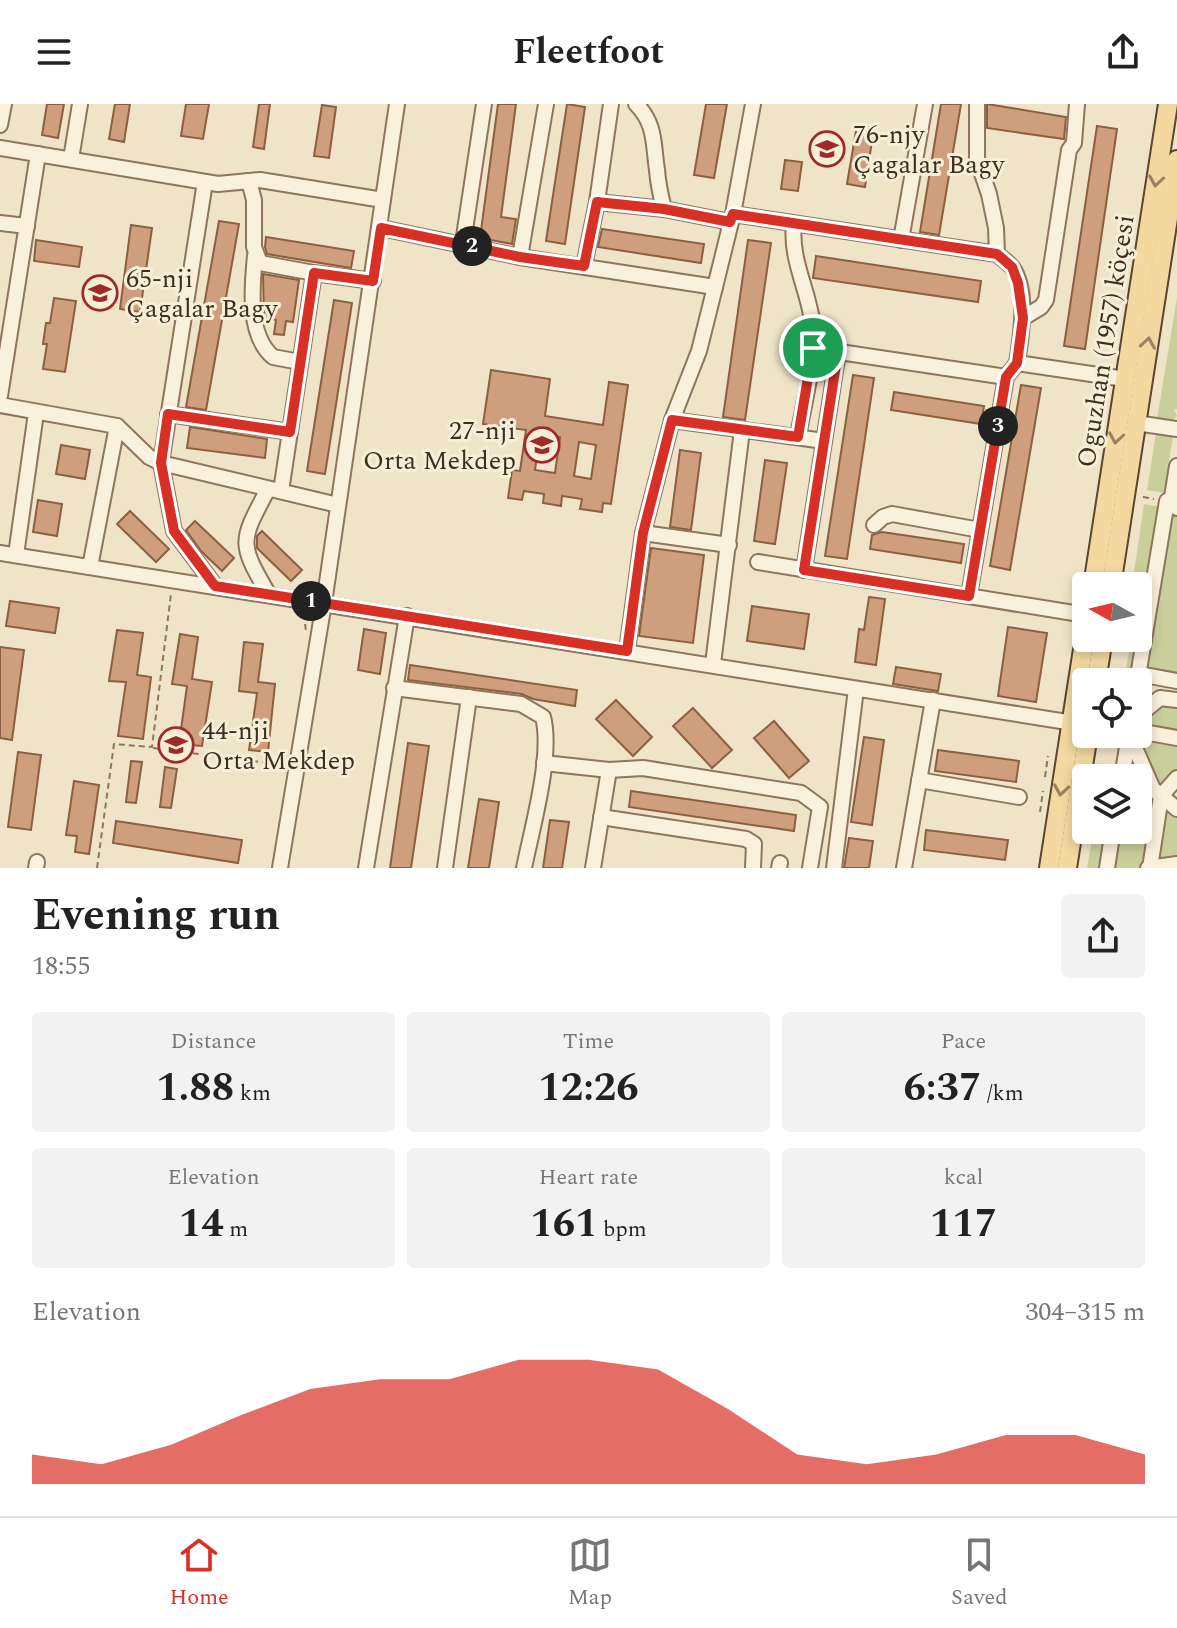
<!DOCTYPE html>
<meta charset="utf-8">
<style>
body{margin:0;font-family:Spectral,serif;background:#f2f2f2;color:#222;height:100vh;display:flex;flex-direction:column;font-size:30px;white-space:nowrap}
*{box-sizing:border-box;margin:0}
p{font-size:26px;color:#767676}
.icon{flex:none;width:44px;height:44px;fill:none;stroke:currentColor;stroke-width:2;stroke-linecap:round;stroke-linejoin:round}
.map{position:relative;height:764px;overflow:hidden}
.panel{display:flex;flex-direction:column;background:#fff;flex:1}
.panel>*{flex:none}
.needle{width:52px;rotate:278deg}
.controls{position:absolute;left:1072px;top:468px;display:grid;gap:16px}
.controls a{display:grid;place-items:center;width:80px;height:80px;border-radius:8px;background:#fff;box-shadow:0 4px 12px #0003;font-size:40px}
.pin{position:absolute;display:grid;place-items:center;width:68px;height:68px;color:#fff;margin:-34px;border:4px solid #fff;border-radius:50%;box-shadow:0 2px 8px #0007}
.km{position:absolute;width:40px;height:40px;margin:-20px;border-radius:50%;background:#222;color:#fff;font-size:22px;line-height:40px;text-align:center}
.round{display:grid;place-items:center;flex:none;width:84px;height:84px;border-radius:8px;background:#f2f2f2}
.summary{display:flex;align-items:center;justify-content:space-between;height:136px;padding:0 32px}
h1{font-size:44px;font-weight:700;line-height:60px}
.stats{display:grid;grid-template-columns:repeat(3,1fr);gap:12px;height:136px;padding:8px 32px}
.stats div{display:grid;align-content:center;border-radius:8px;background:#f2f2f2;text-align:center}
.stats b{font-size:40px;font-weight:700}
.stats small{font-size:22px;font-weight:400}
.stats p{font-size:22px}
.chart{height:224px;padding:16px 32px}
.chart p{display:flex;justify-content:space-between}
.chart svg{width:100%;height:144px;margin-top:8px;fill:#d93025;opacity:.7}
header{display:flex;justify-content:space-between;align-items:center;height:104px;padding:0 32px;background:#fff;font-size:36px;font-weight:700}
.menu{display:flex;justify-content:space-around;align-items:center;height:112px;border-top:2px solid #e0e0e0;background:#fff;font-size:22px;color:#767676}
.menu a{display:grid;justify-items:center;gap:4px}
.menu .current{color:#d93025}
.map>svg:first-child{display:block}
.green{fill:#c9cf9b}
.building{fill:#cf9f7d;stroke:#8d5f41;stroke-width:2;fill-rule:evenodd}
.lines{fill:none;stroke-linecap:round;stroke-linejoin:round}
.minor-casing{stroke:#8d765c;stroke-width:18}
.major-casing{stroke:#5b4430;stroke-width:22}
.path{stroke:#8d765c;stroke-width:2;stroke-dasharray:6 4;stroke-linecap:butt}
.minor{stroke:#faf1dc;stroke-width:14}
.major{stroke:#f3d9a0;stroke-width:18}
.oneway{stroke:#988460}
.route-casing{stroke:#fff;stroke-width:16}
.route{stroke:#d93025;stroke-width:10}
.labels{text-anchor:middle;stroke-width:6;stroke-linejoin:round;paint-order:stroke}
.poi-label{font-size:26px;fill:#3d2e20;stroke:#f7eed8;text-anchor:start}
.street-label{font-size:26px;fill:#3d2e20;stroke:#f7eed8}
</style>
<header><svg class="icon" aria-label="menu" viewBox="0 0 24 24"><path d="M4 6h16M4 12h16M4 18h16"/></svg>Fleetfoot<svg class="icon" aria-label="share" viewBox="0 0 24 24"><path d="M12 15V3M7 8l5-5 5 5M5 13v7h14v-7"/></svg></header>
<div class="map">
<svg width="1177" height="764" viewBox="0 0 1177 764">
<rect width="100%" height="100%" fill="#f0e4c8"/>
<g class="green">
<path d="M 1177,194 L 1177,305 L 1174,305 L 1177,312 L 1172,317 L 1157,315 Z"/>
<path d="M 1156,329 L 1173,332 L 1164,389 L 1147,386 Z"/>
<path d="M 1144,400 L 1162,403 L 1134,578 L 1124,578 L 1131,534 L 1138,534 L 1138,482 L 1132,482 Z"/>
<path d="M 1171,404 L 1177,412 L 1177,574 L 1143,568 Z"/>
<path d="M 1159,598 L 1177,601 L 1177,626 L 1138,619 L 1138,616 Z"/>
<path d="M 1134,632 L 1177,640 L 1177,669 L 1162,682 L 1159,682 Z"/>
<path d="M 1130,639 L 1151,687 L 1150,696 L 1153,701 L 1148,754 L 1142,764 L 1110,764 L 1116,726 L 1138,726 L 1138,674 L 1124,674 Z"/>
<path d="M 1163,703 L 1177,709 L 1177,756 L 1154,759 Z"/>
<path d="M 1099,726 L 1111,726 L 1105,764 L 1087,764 L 1092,736 Z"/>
</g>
<g class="building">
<path d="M 47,0 L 64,0 L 58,34 L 42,31 Z"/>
<path d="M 115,0 L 130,0 L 124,38 L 109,35 Z"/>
<path d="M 186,0 L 209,0 L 203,35 L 181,32 Z"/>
<path d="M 259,0 L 270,0 L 264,45 L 253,43 Z"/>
<path d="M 498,0 L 516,0 L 501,113 L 516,115 L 512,140 L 480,134 Z"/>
<path d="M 567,0 L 585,3 L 565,140 L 546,137 Z"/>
<path d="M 706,0 L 727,0 L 714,74 L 694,71 Z"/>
<path d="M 941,0 L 961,0 L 939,131 L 920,128 Z"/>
<path d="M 987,0 L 1066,13 L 1064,35 L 987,24 Z"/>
<path d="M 322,1 L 336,3 L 329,54 L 314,52 Z"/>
<path d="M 857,21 L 874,24 L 865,83 L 847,80 Z"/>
<path d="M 1097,22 L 1117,25 L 1085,245 L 1064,242 Z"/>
<path d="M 785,56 L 802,58 L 798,87 L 781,85 Z"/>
<path d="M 219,117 L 239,120 L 206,306 L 186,303 Z"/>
<path d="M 131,121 L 152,124 L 140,208 L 120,205 Z"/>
<path d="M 602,125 L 704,140 L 701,159 L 598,143 Z"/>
<path d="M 266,133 L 354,147 L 351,164 L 267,150 L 265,143 Z"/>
<path d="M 36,136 L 82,143 L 79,163 L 34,157 Z"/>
<path d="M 748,136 L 771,139 L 745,316 L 723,313 Z"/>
<path d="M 816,152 L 981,177 L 978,198 L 813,174 Z"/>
<path d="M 263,170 L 299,176 L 293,218 L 286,217 L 284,231 L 274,230 L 276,216 L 264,214 Z"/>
<path d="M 54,194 L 76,197 L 65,268 L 43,265 L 47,240 L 43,240 L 46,219 L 50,219 Z"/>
<path d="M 334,196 L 352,199 L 325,370 L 307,367 Z"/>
<path d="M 491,266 L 550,275 L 545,312 L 603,321 L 609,278 L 628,281 L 611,400 L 603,399 L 602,408 L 580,405 L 582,395 L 562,392 L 561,402 L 543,399 L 544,390 L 524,387 L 522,396 L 508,394 L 512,366 L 520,367 L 526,326 L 483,320 ZM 540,330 L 560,333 L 555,369 L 535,366 ZM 579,338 L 596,341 L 591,375 L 574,372 Z"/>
<path d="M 853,271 L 874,274 L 847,455 L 825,452 Z"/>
<path d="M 1021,281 L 1041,284 L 1010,466 L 990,462 Z"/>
<path d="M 894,288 L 984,302 L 981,320 L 891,306 Z"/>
<path d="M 190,323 L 267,335 L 265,354 L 187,344 Z"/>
<path d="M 61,341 L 90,346 L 85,375 L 56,370 Z"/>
<path d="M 680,346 L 701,349 L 691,426 L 670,423 Z"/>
<path d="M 765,356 L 787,359 L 775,440 L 754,437 Z"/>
<path d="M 38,396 L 62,400 L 57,432 L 33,428 Z"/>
<path d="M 130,407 L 169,445 L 156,458 L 117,420 Z"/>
<path d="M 195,417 L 234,454 L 222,467 L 201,447 L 186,426 Z"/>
<path d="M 262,427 L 302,466 L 291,477 L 257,444 L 257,432 Z"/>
<path d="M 882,428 L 964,440 L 961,459 L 870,445 L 872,431 Z"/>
<path d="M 651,444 L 704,451 L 693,539 L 639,532 Z"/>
<path d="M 869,493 L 885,495 L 876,561 L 855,558 L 859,525 L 864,526 Z"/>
<path d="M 10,497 L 59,504 L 55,529 L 6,522 Z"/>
<path d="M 752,502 L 809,510 L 804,545 L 747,537 Z"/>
<path d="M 1008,523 L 1047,529 L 1036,598 L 998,592 Z"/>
<path d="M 364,525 L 386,529 L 380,570 L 358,566 Z"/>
<path d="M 117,526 L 143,529 L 137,571 L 151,573 L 143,635 L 118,632 L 126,578 L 109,577 Z"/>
<path d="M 180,530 L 198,533 L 192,575 L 212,578 L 202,642 L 179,640 L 187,582 L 172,580 Z"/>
<path d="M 244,538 L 263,540 L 258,578 L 275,580 L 268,648 L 249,646 L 257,589 L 239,587 Z"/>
<path d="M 0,543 L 24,546 L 12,636 L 0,634 Z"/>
<path d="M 410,561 L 577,586 L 575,602 L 533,595 L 522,590 L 408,576 Z"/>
<path d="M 896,563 L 941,570 L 938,587 L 893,580 Z"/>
<path d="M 616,596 L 652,633 L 633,652 L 596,615 Z"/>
<path d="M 693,604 L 732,646 L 712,664 L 673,622 Z"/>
<path d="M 774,617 L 809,657 L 789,674 L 754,634 Z"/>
<path d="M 864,633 L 884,636 L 872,721 L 851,718 Z"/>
<path d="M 408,639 L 429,642 L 411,764 L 390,764 Z"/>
<path d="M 938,646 L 1019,657 L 1016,678 L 935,667 Z"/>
<path d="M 18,648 L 41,651 L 31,726 L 8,723 Z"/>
<path d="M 131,657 L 142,658 L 136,699 L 126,698 Z"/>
<path d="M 165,663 L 177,665 L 171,704 L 160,703 Z"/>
<path d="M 74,677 L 99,681 L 89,750 L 75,748 L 77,732 L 66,731 Z"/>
<path d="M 631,687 L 796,711 L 794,727 L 629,703 Z"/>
<path d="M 479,695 L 499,698 L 489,764 L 468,764 Z"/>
<path d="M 550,716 L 569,718 L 562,764 L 543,764 Z"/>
<path d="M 116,717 L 242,736 L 238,759 L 113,739 Z"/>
<path d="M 926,726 L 1008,736 L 1005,756 L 924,746 Z"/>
<path d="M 849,734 L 873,737 L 869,764 L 844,764 Z"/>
</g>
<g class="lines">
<defs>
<g id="minor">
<path d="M 636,0 C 656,20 653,40 657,66 C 658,79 661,93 664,105"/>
<path d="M 977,0 L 977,55 L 989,90 L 996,124 L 997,150"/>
<path d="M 0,21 L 4,0"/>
<path d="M 0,44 L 218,80 L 260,76 L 383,96"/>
<path d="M 71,55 L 80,0"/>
<path d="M 249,77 L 254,96 L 254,143 L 260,159 L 314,169"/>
<path d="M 205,78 L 161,359 L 174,427 L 215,482"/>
<path d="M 597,98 L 664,105 L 730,118"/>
<path d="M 733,110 L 997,150 C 1001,154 1008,158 1012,163 C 1029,187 1021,232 1017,259 L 1125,275"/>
<path d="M 0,119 L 27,122"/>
<path d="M 794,120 C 790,154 807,183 812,216 C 817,254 804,296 798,333"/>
<path d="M 381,124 L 520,153 L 715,183 L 733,110 L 753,0"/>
<path d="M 901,136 L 925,0"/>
<path d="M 463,139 L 484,0"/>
<path d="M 255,152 C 252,182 247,231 273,253 L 300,258"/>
<path d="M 520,153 L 546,0"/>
<path d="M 584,162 L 597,98 L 611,0"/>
<path d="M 1023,214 L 1041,203 L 1046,196 L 1069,46 L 1074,39 L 1077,0"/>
<path d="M 813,244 L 1006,273"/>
<path d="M 0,292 L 38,50"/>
<path d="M 0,301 L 117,322 L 149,353 L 161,359 L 338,401"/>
<path d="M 168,310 L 290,328"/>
<path d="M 672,316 L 824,337"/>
<path d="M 1136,319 L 1177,325"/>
<path d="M 1177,362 L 1172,393 L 1177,404"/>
<path d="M 268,385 C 240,438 238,438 269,491"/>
<path d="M 281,387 L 314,169 L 373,177"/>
<path d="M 874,421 L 883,413 L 892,410 L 980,426"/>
<path d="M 643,429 L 729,441"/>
<path d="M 0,449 L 1086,621"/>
<path d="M 16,451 L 36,309"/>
<path d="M 758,458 L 1086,511"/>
<path d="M 90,463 L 117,322"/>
<path d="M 804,466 L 838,248"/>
<path d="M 969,492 L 1006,273 L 1017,259"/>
<path d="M 627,547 L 643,429 L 672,316 L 699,247 L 715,183"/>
<path d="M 713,560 L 742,326"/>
<path d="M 1139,570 L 1177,577"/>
<path d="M 1137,578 L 1167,397"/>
<path d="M 394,584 L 521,600 L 543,613 C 553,651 532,724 524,764"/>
<path d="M 1138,612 L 1160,594 L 1177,596"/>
<path d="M 1138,627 L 1177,634"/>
<path d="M 1129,630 L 1153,685 L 1177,705"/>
<path d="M 544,659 L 609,666 L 643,664 L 801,689 L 820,703 L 810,764"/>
<path d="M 1122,674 L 1129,631"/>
<path d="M 919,676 L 1019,693"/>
<path d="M 601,713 L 746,735 L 754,740 L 753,764"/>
<path d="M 36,764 L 37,758"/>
<path d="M 280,764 L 324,499 L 397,0"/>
<path d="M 366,764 L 407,512"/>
<path d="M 445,764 L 469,593"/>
<path d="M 593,764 L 609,666"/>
<path d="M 779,764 L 780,759"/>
<path d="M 834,764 L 856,585"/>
<path d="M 904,764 L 933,596"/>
<path d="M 1107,764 L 1113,726"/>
<path d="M 1148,764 L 1177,760"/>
<path d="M 1150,764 L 1161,692 L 1177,674"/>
</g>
<g id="major">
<path d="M 1093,482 L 1168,0"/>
<path d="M 1111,482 L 1177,56"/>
<path d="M 1096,578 L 1103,534"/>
<path d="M 1049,764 L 1086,526"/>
<path d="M 1067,764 L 1088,630"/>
</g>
</defs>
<use href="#minor" class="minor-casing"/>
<use href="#major" class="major-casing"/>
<g class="path">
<path d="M 1143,393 L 1154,395"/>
<path d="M 304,510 L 306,528"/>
<path d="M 153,644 L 284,661"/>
<path d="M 1045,673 L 1048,652"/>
<path d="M 1097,674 L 1099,660"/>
<path d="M 1040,708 L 1043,687"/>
<path d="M 97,764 L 114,640 L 152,643 L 171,490"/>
</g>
<use href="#minor" class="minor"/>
<use href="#major" class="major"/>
</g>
<defs><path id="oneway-chevron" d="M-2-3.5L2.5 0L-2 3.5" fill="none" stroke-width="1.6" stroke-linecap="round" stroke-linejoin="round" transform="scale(2)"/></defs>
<g class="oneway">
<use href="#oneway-chevron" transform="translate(1156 77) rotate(99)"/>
<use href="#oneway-chevron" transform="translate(1148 239) rotate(-81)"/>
<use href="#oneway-chevron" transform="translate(1116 334) rotate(99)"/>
<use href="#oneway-chevron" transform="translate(1061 686) rotate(99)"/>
</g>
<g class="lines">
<defs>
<path id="route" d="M 597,98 L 664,105 L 730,118 L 733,110 L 997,150 L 1012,163 L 1018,179 L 1023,214 L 1017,259 L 1006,273 L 969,492 L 804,466 L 838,248 L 813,244 L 798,333 L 672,316 L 643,429 L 627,547 L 215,482 L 174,427 L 161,359 L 168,310 L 290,328 L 314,169 L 373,177 L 381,124 L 520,153 L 584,162 Z"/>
</defs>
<use href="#route" class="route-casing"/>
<use href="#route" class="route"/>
</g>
<defs>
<symbol id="school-ring" viewBox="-11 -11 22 22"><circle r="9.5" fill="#f7eed8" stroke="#9e2a2b" stroke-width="1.5"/><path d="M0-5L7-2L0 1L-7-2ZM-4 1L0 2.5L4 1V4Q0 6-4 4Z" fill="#9e2a2b"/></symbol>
</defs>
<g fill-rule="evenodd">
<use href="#school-ring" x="807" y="25" width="40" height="40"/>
<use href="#school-ring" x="80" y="169" width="40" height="40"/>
<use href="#school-ring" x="522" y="321" width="40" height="40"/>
<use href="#school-ring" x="156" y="621" width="40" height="40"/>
</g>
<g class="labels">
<g class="poi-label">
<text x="853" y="39">76-njy<tspan x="853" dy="30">Çagalar Bagy</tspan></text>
<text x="126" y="183">65-nji<tspan x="126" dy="30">Çagalar Bagy</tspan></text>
<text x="516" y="335" text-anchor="end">27-nji<tspan x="516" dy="30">Orta Mekdep</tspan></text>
<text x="202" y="635">44-nji<tspan x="202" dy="30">Orta Mekdep</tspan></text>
</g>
<g class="street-label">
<text transform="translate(1105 237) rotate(-81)" y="9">Oguzhan (1957) köçesi</text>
</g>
</g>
</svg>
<div class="controls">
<a><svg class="needle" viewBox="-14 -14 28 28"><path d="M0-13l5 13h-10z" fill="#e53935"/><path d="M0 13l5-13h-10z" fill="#767676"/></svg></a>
<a><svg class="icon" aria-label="locate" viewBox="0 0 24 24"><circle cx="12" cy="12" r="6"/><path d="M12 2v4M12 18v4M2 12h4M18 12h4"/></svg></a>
<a><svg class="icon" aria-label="layers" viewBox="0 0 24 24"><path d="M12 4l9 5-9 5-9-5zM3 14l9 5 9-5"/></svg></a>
</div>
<div class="pin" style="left:813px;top:244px;background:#1e9e55"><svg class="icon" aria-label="arrive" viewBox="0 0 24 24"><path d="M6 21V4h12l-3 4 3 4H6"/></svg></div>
<b class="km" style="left:311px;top:497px">1</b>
<b class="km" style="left:472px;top:142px">2</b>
<b class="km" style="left:998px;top:322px">3</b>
</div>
<section class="panel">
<div class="summary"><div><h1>Evening run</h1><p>18:55</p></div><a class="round"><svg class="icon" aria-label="share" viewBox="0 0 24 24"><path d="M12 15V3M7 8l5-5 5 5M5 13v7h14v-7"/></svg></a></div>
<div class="stats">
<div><p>Distance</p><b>1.88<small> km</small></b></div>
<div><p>Time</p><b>12:26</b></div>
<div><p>Pace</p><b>6:37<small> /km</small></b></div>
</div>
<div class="stats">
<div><p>Elevation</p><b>14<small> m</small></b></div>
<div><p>Heart rate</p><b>161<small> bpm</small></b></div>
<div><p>kcal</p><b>117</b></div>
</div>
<div class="chart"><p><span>Elevation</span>304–315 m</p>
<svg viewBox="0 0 160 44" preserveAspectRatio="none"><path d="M0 44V35L10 38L20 32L30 23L40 15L50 12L60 12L70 6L80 6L90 9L100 21L110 35L120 38L130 35L140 29L150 29L160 35V44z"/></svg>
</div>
</section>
<nav class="menu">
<a class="current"><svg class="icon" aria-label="home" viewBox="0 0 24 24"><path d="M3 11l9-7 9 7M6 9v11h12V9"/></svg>Home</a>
<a><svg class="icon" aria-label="map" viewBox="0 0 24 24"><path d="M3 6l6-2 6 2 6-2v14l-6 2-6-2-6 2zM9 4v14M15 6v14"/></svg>Map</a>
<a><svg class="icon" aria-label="saved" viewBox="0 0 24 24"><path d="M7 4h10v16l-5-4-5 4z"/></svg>Saved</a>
</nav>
